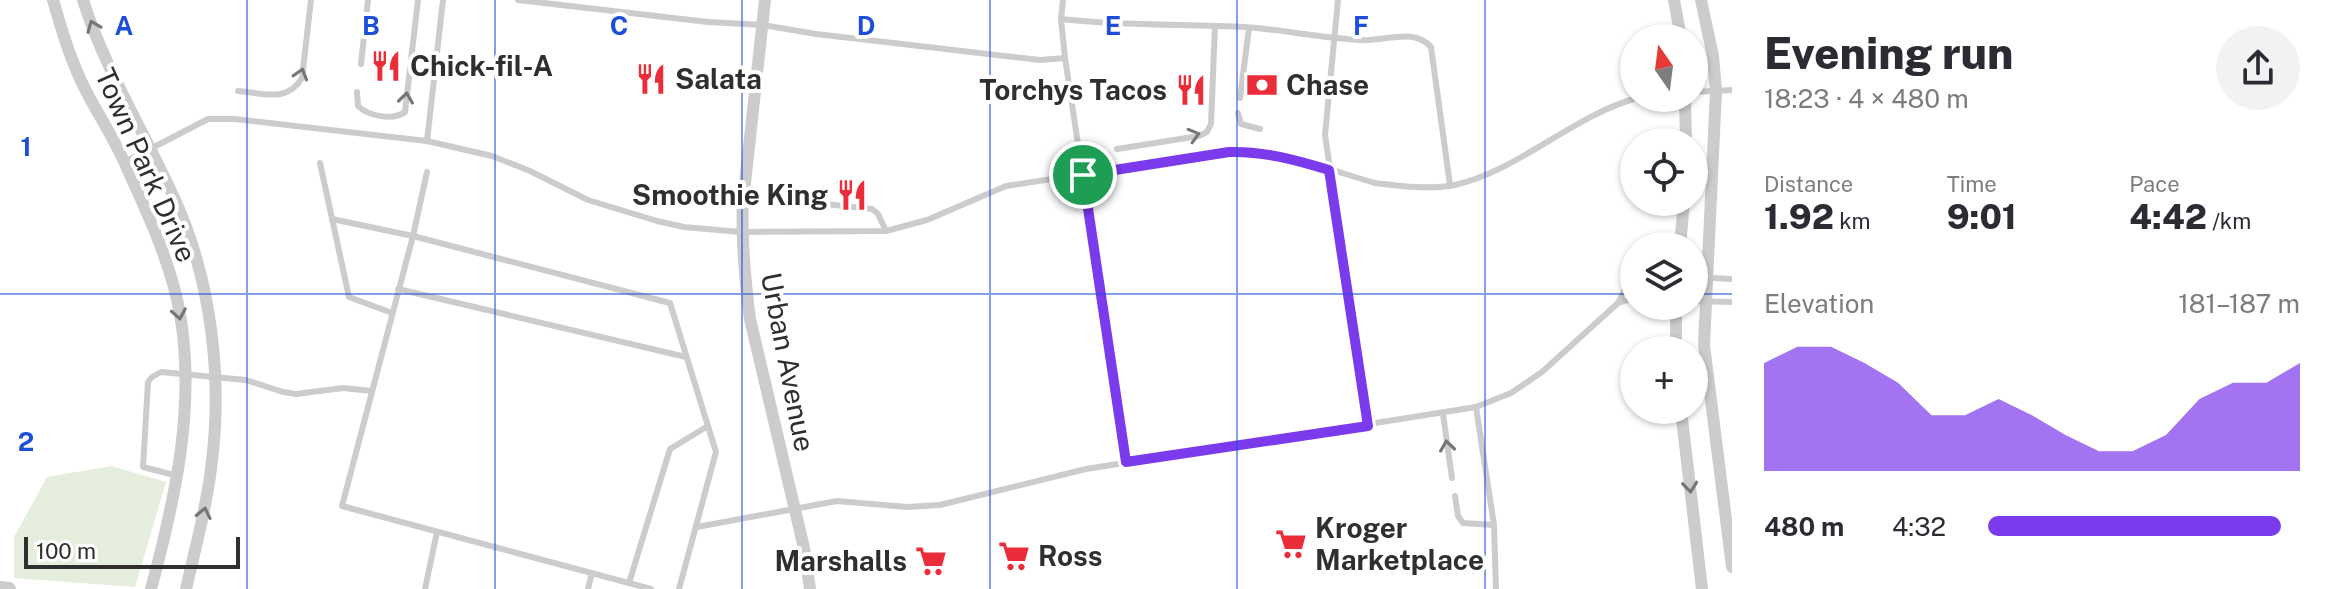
<!DOCTYPE html>
<meta charset="utf-8">
<style>
body{margin:0;font-family:"Public Sans",sans-serif;background:#f2f2f3;color:#2b2b33;height:100vh;display:flex;flex-direction:column;font-size:30px;white-space:nowrap}
*{box-sizing:border-box;margin:0}
p{font-size:26px;color:#7c7c81}
.icon{flex:none;width:44px;height:44px;fill:none;stroke:currentColor;stroke-width:2;stroke-linecap:round;stroke-linejoin:round}
.map{position:relative;flex:1;overflow:hidden}
.details{display:flex;flex-direction:column;background:#fff;width:600px}
.details>*{flex:none}
.needle{width:52px;rotate:346deg}
.controls{position:absolute;left:1620px;top:24px;display:grid;gap:16px}
.controls a{display:grid;place-items:center;width:88px;height:88px;border-radius:50%;background:#fff;box-shadow:0 2px 6px #0004;font-size:40px}
.scale{position:absolute;left:24px;bottom:20px;width:216px;box-sizing:border-box;padding-left:8px;border:4px solid #2f2f2f;border-top:0;font-size:22px;line-height:28px;white-space:nowrap;color:#2f2f2f;-webkit-text-stroke:6px #fff;paint-order:stroke}
.pin{position:absolute;display:grid;place-items:center;width:68px;height:68px;color:#fff;margin:-34px;border:4px solid #fff;border-radius:50%;box-shadow:0 2px 8px #0007}
.round{display:grid;place-items:center;flex:none;width:84px;height:84px;border-radius:42px;background:#f2f2f3}
.head{display:flex;align-items:center;justify-content:space-between;height:136px;padding:0 32px}
h1{font-size:44px;font-weight:800;line-height:60px}
.figures{display:grid;grid-template-columns:repeat(3,1fr);gap:12px;height:136px;padding:8px 32px}
.figures div{display:grid;align-content:center}
.figures b{font-size:34px;font-weight:800}
.figures small{font-size:22px;font-weight:400}
.figures p{font-size:22px}
.chart{height:224px;padding:16px 32px}
.chart p{display:flex;justify-content:space-between}
.chart svg{width:100%;height:144px;margin-top:8px;fill:#7c3aed;opacity:.7}
ul{padding:0 32px;list-style:none;font-size:26px}
li{display:grid;grid-template-columns:128px 96px 1fr;align-items:center;height:60px}
li i{height:20px;border-radius:10px;background:#7c3aed}
main{display:flex;flex:1;min-height:0}
.map>svg:first-child{display:block}
.green{fill:#e5eddd}
.lines{fill:none;stroke-linecap:round;stroke-linejoin:round}
.service{stroke:#ccc;stroke-width:6}
.minor{stroke:#ccc;stroke-width:12}
.tertiary{stroke:#ccc;stroke-width:14}
.oneway{stroke:#767676}
.route-casing{stroke:#fff;stroke-width:16}
.route{stroke:#7c3aed;stroke-width:10}
.grid{fill:none;stroke:#1d4ed8;stroke-width:2;stroke-opacity:0.55}
.labels{text-anchor:middle;stroke-width:8;stroke-linejoin:round;paint-order:stroke}
.poi-label{font-size:28px;font-weight:bold;fill:#2f2f2f;stroke:#fff;text-anchor:start}
.street-label{font-size:28px;fill:#2f2f2f;stroke:#fff}
.grid-label{font-size:26px;text-anchor:middle;font-weight:bold;fill:#1d4ed8;stroke:#fff;stroke-width:8;stroke-linejoin:round;paint-order:stroke}
</style>
<main>
<div class="map">
<svg width="1732" height="589" viewBox="0 0 1732 589">
<rect width="100%" height="100%" fill="#fff"/>
<path class="green" d="M 111,466 L 166,482 L 135,587 L 14,578 L 14,537 L 47,477 Z"/>
<g class="lines">
<g class="service">
<path d="M 518,0 L 708,22 L 763,25 L 816,34 L 1040,60 L 1065,58"/>
<path d="M 1063,0 L 1061,19 L 1065,58 L 1126,462"/>
<path d="M 1338,0 L 1325,135 L 1368,426"/>
<path d="M 1061,19 C 1122,26 1184,24 1245,27 C 1284,30 1322,38 1361,40 C 1384,42 1414,27 1431,47 L 1450,185"/>
<path d="M 361,64 L 368,0"/>
<path d="M 238,91 C 264,93 287,103 302,78 L 311,0"/>
<path d="M 357,92 L 358,106 C 368,116 393,121 405,112 L 418,0"/>
<path d="M 1694,92 L 1732,90"/>
<path d="M 1240,98 L 1249,28"/>
<path d="M 1238,113 L 1241,124 L 1260,129"/>
<path d="M 427,141 L 492,156 L 530,171 L 588,200 L 657,221 L 684,227 L 741,232 L 886,231 L 927,220 L 1006,186 L 1229,152 C 1279,150 1327,169 1375,183 C 1400,186 1429,190 1455,185 C 1520,170 1572,116 1637,98"/>
<path d="M 1117,149 L 1199,136 L 1207,132 L 1211,124 L 1215,26"/>
<path d="M 125,162 L 208,119 L 235,119 L 427,141 L 443,0"/>
<path d="M 320,163 L 349,297 L 392,313"/>
<path d="M 798,201 L 872,209 L 878,214 L 886,231"/>
<path d="M 332,219 L 413,236 L 427,172"/>
<path d="M 1694,277 L 1732,279"/>
<path d="M 398,289 L 686,357"/>
<path d="M 1694,301 L 1732,302"/>
<path d="M 1618,303 L 1634,298"/>
<path d="M 1476,407 L 1511,393 L 1542,372 L 1618,303 L 1627,285 L 1634,279"/>
<path d="M 1443,414 L 1452,478"/>
<path d="M 178,476 L 143,467 L 148,382 L 152,377 L 161,372 L 246,380 L 283,392 L 296,394 L 343,388 L 372,391"/>
<path d="M 1455,496 L 1458,516 L 1463,523 L 1494,525"/>
<path d="M 697,527 L 837,501 L 907,507 L 940,505 L 1086,469 L 1476,407 L 1494,525 L 1496,589"/>
<path d="M 629,583 L 670,449 L 708,426"/>
<path d="M 425,589 L 437,532"/>
<path d="M 588,589 L 592,573"/>
<path d="M 651,589 L 342,506 L 413,236 L 670,303 L 716,452 L 679,589"/>
</g>
<g class="minor">
<path d="M 53,0 C 62,31 71,62 86,91 C 99,116 115,140 126,166 C 147,212 171,263 180,314 C 196,406 175,500 151,589"/>
<path d="M 83,0 C 105,70 145,133 175,200 C 212,282 223,381 211,469 C 206,510 195,549 186,589"/>
<path d="M 765,0 L 743,202 C 741,241 745,280 750,319 L 804,548 L 810,589"/>
<path d="M 1674,0 L 1681,38"/>
<path d="M 1701,0 L 1713,56 L 1716,91 L 1704,345 L 1732,567"/>
<path d="M 1685,98 L 1686,142"/>
<path d="M 1680,246 L 1684,202"/>
<path d="M 1676,306 L 1676,350"/>
<path d="M 1681,410 L 1702,589"/>
</g>
<path class="tertiary" d="M 0,588 L 9,589"/>
</g>
<defs><path id="oneway-chevron" d="M-2-3.5L2.5 0L-2 3.5" fill="none" stroke-width="1.6" stroke-linecap="round" stroke-linejoin="round" transform="scale(2)"/></defs>
<g class="oneway">
<use href="#oneway-chevron" transform="translate(93 26) rotate(-112)"/>
<use href="#oneway-chevron" transform="translate(301 74) rotate(-73)"/>
<use href="#oneway-chevron" transform="translate(406 98) rotate(-82)"/>
<use href="#oneway-chevron" transform="translate(1194 135) rotate(-16)"/>
<use href="#oneway-chevron" transform="translate(179 314) rotate(80)"/>
<use href="#oneway-chevron" transform="translate(1447 446) rotate(-98)"/>
<use href="#oneway-chevron" transform="translate(1690 487) rotate(84)"/>
<use href="#oneway-chevron" transform="translate(204 513) rotate(-78)"/>
</g>
<g class="lines">
<defs>
<path id="route" d="M 1229,152 C 1264,151 1296,160 1329,170 L 1368,426 L 1126,462 L 1083,175 Z"/>
</defs>
<use href="#route" class="route-casing"/>
<use href="#route" class="route"/>
</g>
<path class="grid" d="M 247,0 L 247,589M 495,0 L 495,589M 742,0 L 742,589M 990,0 L 990,589M 1237,0 L 1237,589M 1485,0 L 1485,589M 0,294 L 1634,294M 1694,294 L 1732,294"/>
<defs>
<symbol id="restaurant-bare" viewBox="-9 -9 18 18"><path d="M-5-6h1v4h1v-4h1v4h1v-4h1v5L-1.5 .5V6h-2V.5L-5-1ZM5-6V6H3V1.5H1.5Q1.5-4 5-6Z" fill="#ea2d39" stroke="#fff" stroke-width="2.5" paint-order="stroke"/></symbol>
<symbol id="bank-bare" viewBox="-9 -9 18 18"><path d="M-6-4H6V4H-6ZM0-2.3a2.3 2.3 0 1 0 0 4.6a2.3 2.3 0 1 0 0-4.6Z" fill="#ea2d39" stroke="#fff" stroke-width="2.5" paint-order="stroke"/></symbol>
<symbol id="supermarket-bare" viewBox="-9 -9 18 18"><path d="M-6-5.5h2.5l.6 2H6L4.5 2H-2.5L-4.4-4H-6ZM-1.5 3.2a1.3 1.3 0 1 0 .1 0ZM3 3.2a1.3 1.3 0 1 0 .1 0Z" fill="#ea2d39" stroke="#fff" stroke-width="2.5" paint-order="stroke"/></symbol>
</defs>
<g fill-rule="evenodd">
<use href="#restaurant-bare" x="364" y="44" width="44" height="44"/>
<use href="#restaurant-bare" x="629" y="57" width="44" height="44"/>
<use href="#bank-bare" x="1240" y="63" width="44" height="44"/>
<use href="#restaurant-bare" x="1169" y="68" width="44" height="44"/>
<use href="#restaurant-bare" x="830" y="173" width="44" height="44"/>
<use href="#supermarket-bare" x="1269" y="522" width="44" height="44"/>
<use href="#supermarket-bare" x="992" y="534" width="44" height="44"/>
<use href="#supermarket-bare" x="909" y="539" width="44" height="44"/>
</g>
<g class="labels">
<g class="poi-label">
<text x="410" y="76">Chick-fil-A</text>
<text x="675" y="89">Salata</text>
<text x="1286" y="95">Chase</text>
<text x="1167" y="100" text-anchor="end">Torchys Tacos</text>
<text x="828" y="205" text-anchor="end">Smoothie King</text>
<text x="1315" y="538">Kroger<tspan x="1315" dy="32">Marketplace</tspan></text>
<text x="1038" y="566">Ross</text>
<text x="907" y="571" text-anchor="end">Marshalls</text>
</g>
<g class="street-label">
<text transform="translate(146 165) rotate(66)" y="10">Town Park Drive</text>
<text transform="translate(788 362) rotate(79)" y="10">Urban Avenue</text>
</g>
</g>
<g class="grid-label">
<text x="124" y="35">A</text>
<text x="371" y="35">B</text>
<text x="619" y="35">C</text>
<text x="866" y="35">D</text>
<text x="1113" y="35">E</text>
<text x="1361" y="35">F</text>
<text x="26" y="156">1</text>
<text x="26" y="451">2</text>
</g>
</svg>
<div class="controls">
<a><svg class="needle" viewBox="-14 -14 28 28"><path d="M0-13l5 13h-10z" fill="#e53935"/><path d="M0 13l5-13h-10z" fill="#7c7c81"/></svg></a>
<a><svg class="icon" aria-label="locate" viewBox="0 0 24 24"><circle cx="12" cy="12" r="6"/><path d="M12 2v4M12 18v4M2 12h4M18 12h4"/></svg></a>
<a><svg class="icon" aria-label="layers" viewBox="0 0 24 24"><path d="M12 4l9 5-9 5-9-5zM3 14l9 5 9-5"/></svg></a>
<a>+</a>
</div>
<div class="scale">100 m</div>
<div class="pin" style="left:1083px;top:175px;background:#1e9e55"><svg class="icon" aria-label="arrive" viewBox="0 0 24 24"><path d="M6 21V4h12l-3 4 3 4H6"/></svg></div>
</div>
<section class="details">
<div class="head"><div><h1>Evening run</h1><p>18:23 · 4 × 480 m</p></div><a class="round"><svg class="icon" aria-label="share" viewBox="0 0 24 24"><path d="M12 15V3M7 8l5-5 5 5M5 13v7h14v-7"/></svg></a></div>
<div class="figures">
<div><p>Distance</p><b>1.92<small> km</small></b></div>
<div><p>Time</p><b>9:01</b></div>
<div><p>Pace</p><b>4:42<small> /km</small></b></div>
</div>
<div class="chart"><p><span>Elevation</span>181–187 m</p>
<svg viewBox="0 0 160 44" preserveAspectRatio="none"><path d="M0 44V11L10 6L20 6L30 11L40 17L50 27L60 27L70 22L80 27L90 33L100 38L110 38L120 33L130 22L140 17L150 17L160 11V44z"/></svg>
</div>
<ul>
<li><b>480 m</b>4:32<i style="width:94%"></i></li>
</ul>
</section>
</main>
